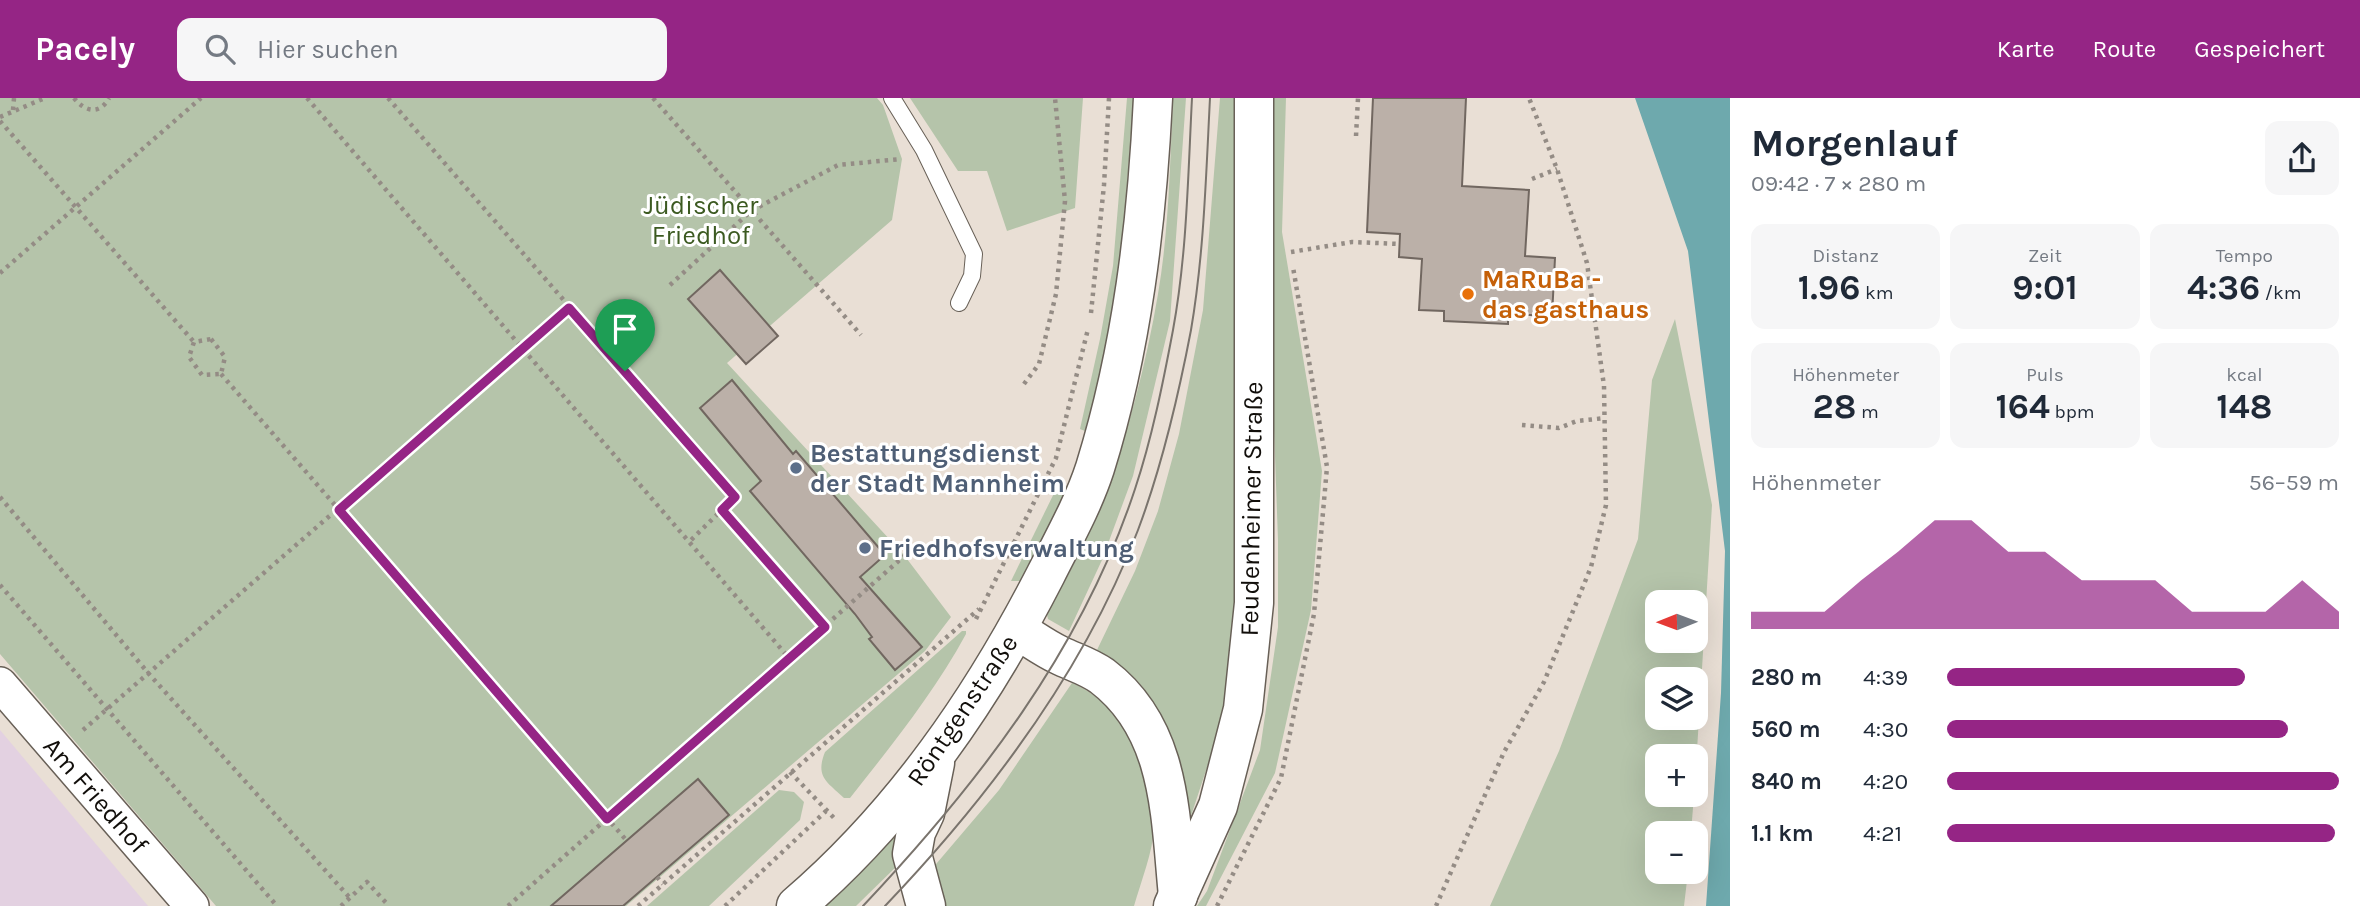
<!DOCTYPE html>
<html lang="de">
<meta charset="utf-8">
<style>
body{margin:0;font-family:Karla,sans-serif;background:#f6f6f7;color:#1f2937;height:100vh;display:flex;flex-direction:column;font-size:26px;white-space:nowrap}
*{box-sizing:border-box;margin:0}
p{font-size:23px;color:#747a83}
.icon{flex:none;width:38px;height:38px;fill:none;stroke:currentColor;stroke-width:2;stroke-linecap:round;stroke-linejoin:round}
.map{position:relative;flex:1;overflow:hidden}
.sheet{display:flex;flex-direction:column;background:#fff;width:630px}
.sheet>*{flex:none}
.needle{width:46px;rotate:269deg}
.fabs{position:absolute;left:1645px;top:492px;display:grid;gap:14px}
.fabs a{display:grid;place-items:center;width:63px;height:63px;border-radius:14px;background:#fff;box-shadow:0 7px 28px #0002;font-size:35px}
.pin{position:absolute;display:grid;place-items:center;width:60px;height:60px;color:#fff;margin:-72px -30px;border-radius:50% 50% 50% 0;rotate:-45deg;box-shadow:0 0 7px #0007}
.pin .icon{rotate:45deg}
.round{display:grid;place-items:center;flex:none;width:74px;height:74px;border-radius:14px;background:#f6f6f7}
.summary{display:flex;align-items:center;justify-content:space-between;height:119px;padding:0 21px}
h1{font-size:38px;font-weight:700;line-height:52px}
.metrics{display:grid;grid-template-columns:repeat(3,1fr);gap:10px;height:119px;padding:7px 21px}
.metrics div{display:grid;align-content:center;border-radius:14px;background:#f6f6f7;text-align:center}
.metrics b{font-size:35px;font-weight:700}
.metrics small{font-size:19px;font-weight:400}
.metrics p{font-size:19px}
.chart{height:196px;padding:14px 21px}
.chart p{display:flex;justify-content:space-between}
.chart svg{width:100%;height:126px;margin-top:7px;fill:#952585;opacity:.7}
ul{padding:0 21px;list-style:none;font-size:23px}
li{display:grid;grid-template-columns:112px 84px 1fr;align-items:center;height:52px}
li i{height:18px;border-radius:9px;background:#952585}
header{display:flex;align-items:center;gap:42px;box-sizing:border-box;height:98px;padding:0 35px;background:#952585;color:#fff}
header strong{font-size:33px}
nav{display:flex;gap:38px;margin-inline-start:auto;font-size:24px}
.search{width:490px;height:63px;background:#f6f6f7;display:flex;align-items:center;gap:18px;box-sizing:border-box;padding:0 24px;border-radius:14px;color:#747a83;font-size:26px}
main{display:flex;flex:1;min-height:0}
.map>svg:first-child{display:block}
.commercial{fill:#e3d1e1}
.green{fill:#b5c4aa;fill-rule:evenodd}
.water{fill:#6ea9ad}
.building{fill:#bbb0a8;stroke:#716760;stroke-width:2}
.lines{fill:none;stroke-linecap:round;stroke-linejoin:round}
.service-casing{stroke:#686057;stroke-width:18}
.minor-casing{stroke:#686057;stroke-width:36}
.secondary-casing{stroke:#686057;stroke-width:41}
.path{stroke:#948c85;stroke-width:4.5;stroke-dasharray:3.5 5;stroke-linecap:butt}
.service{stroke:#fff;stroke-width:16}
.minor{stroke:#fff;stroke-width:33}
.secondary{stroke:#fff;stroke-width:38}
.tram{stroke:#7a746d;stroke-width:2}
.route-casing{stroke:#fff;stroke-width:14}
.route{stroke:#952585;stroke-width:9}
.food-dot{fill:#e8710a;stroke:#fff;stroke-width:2.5}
.service-dot{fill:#5c6f8a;stroke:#fff;stroke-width:2.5}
.labels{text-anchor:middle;stroke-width:6;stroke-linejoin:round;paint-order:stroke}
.park-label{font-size:26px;fill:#3c5a21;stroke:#fff}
.food-label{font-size:26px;font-weight:bold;fill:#c56008;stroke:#fff;text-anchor:start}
.service-label{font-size:26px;font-weight:bold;fill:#4e5e75;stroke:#fff;text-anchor:start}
.street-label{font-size:26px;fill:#110e0a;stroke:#fff}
</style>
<header>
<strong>Pacely</strong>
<div class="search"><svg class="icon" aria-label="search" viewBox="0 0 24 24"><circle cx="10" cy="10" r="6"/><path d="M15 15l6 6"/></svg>Hier suchen</div>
<nav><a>Karte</a><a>Route</a><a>Gespeichert</a></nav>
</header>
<main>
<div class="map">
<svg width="1730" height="808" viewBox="0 0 1730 808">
<rect width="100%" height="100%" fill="#e9dfd5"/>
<path class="commercial" d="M 0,632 L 148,808 L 0,808 Z"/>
<g class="green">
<path d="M 0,0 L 877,0 L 883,7 L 902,61 L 892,122 L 727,265 L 904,457 L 951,519 L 925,553 L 626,808 L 216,808 L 0,556 Z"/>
<path d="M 910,0 L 1083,0 L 1075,110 L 1007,133 L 987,73 L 958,73 Z"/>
<path d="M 1127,0 L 1134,0 L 1120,170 L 1108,247 L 1085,333 L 1080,331 L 1100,241 L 1113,168 Z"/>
<path d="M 1173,0 L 1186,0 L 1170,223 L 1133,378 L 1102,462 L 1069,533 L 1048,521 L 1047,517 C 1066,481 1086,445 1101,407 C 1127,340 1146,267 1158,196 C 1169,132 1170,65 1173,0 Z"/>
<path d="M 1220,0 L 1235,0 L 1235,514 L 1230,577 L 1219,633 L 1189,724 C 1173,650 1169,592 1097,552 L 1135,473 L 1158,413 L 1179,336 L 1203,212 Z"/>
<path d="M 1273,0 L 1286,0 L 1282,134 L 1322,373 L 1311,512 L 1275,675 L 1206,808 L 1197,808 L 1207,793 L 1260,652 L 1278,529 L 1278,442 L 1272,275 Z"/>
<path d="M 1675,221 L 1712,407 L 1696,669 L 1696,658 L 1657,658 L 1657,696 L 1694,697 L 1691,735 L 1657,735 L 1657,774 L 1688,774 L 1684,808 L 1490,808 L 1559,653 L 1638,441 L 1652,282 ZM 1657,504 L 1696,504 L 1696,542 L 1657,542 ZM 1657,581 L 1696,581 L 1696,620 L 1657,620 Z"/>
<path d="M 1062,379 L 1063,401 L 1020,483 L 1011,483 Z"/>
<path d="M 962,533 L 966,533 L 966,536 C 934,595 891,648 850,700 L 844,700 C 827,684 815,679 825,654 Z"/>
<path d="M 1072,585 C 1125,607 1156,674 1154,729 C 1153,754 1141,783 1134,808 L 942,808 L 931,772 L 999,692 Z"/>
<path d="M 779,692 L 794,694 L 804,704 L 800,722 L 709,808 L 647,808 Z"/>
<path d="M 895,734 L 899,735 L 901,764 L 856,808 L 821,808 Z"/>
</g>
<path class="water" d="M 1635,0 L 1730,0 L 1730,808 L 1706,808 L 1721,595 L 1725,453 L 1688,153 Z"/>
<g class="building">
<path d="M 1373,0 L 1466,0 L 1462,88 L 1529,92 L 1525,158 L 1555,160 L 1552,218 L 1508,216 L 1508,226 L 1444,223 L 1444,213 L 1419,212 L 1422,161 L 1399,159 L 1400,136 L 1367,134 Z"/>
<path d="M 720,172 L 778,238 L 746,266 L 688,201 Z"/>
<path d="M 732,282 L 793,356 L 796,353 L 885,457 L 860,479 L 922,549 L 895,572 L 869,541 L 872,539 L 855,516 L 750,393 L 761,383 L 700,310 Z"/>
<path d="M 698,681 L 729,717 L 623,808 L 551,808 Z"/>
</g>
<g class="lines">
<defs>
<path id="service" d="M 892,0 L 924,52 L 974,156 L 972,178 L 959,205"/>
<path id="minor" d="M 0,586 L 192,808"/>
<g id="secondary">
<path d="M 1017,532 C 1031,540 1044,550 1059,557 C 1073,564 1088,568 1102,578 C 1172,631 1170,718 1178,798"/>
<path d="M 796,808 C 903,716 982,601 1046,476 C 1063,442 1083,407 1095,370 C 1132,251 1147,125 1153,0"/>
<path d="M 926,808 L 912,756 L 916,734 L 925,715 L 935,665"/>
<path d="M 1173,808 L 1218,708 L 1243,611 L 1254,505 L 1254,0"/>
</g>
</defs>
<use href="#service" class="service-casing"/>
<use href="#minor" class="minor-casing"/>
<use href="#secondary" class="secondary-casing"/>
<g class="path">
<path d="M 74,0 C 85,14 100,17 109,0"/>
<path d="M 307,0 L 789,560"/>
<path d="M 388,0 L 735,399 L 689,444"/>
<path d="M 653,0 L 861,237"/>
<path d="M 13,12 L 14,0"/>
<path d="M 0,19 L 45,0"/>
<path d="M 0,23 L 194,244"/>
<path d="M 1356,38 L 1358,0"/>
<path d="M 1532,81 L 1557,71"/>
<path d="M 1291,154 L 1352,144 L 1400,146"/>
<path d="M 0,175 L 201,0"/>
<path d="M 670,187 L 751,113 L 838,67 L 901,61"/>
<path d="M 1091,215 L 1104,87 L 1109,0"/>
<path d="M 211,241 L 225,259 L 221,276 L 202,277 L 189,259 L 194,244 Z"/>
<path d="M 221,276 L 627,743"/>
<path d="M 1024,286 L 1039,266 L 1056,196 L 1065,103 L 1055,0"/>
<path d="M 1522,327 L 1559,330 L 1577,323 L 1605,320"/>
<path d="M 0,399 L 149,576 L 350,800"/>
<path d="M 722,412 L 825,529"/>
<path d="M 0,487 L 277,808"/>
<path d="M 976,521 L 1056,360 L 1088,231"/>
<path d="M 83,632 L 569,210"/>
<path d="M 790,674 L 836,722"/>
<path d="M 657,779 L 663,786"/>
<path d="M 341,808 L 367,784 L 389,808"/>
<path d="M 508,808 L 920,444"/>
<path d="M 638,808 L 979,511"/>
<path d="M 725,808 L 826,713"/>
<path d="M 1217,808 L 1281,680 L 1314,516 L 1327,369 L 1293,169"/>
<path d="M 1436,808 L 1504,654 L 1544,584 L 1591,469 L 1606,407 L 1604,288 L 1587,165 L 1557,71 L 1529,0"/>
</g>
<use href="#service" class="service"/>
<use href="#minor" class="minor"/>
<use href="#secondary" class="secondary"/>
<g class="tram">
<path d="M 863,808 C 978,686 1082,552 1135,391 C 1152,340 1163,285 1173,232 C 1187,156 1188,77 1192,0"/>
<path d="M 885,808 C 989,699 1084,574 1138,432 C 1162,368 1178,300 1191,232 C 1204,156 1206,77 1210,0"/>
</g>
</g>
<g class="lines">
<defs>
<path id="route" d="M 569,210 L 735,399 L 722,412 L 825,529 L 607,721 L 339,412 Z"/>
</defs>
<use href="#route" class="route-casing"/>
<use href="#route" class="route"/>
</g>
<circle class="food-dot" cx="1468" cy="196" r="7"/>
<g class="service-dot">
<circle cx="796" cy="370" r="7"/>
<circle cx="865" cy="450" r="7"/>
</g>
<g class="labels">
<g class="park-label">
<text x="701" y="116">Jüdischer<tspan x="701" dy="30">Friedhof</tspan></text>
</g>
<g class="food-label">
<text x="1482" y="190">MaRuBa -<tspan x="1482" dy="30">das gasthaus</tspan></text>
</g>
<g class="service-label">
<text x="810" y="364">Bestattungsdienst<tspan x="810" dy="30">der Stadt Mannheim</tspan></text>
<text x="879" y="459">Friedhofsverwaltung</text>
</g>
<g class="street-label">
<text transform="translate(1251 411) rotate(-89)" y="9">Feudenheimer Straße</text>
<text transform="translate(962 612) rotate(-56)" y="9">Röntgenstraße</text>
<text transform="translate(96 697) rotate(49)" y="9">Am Friedhof</text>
</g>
</g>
</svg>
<div class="fabs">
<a><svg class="needle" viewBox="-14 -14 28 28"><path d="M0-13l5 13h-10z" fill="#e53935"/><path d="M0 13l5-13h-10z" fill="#747a83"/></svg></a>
<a><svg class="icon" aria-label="layers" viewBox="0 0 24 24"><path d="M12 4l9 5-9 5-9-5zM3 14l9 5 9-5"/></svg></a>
<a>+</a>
<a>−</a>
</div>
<div class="pin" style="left:625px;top:273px;background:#1e9e55"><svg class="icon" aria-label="arrive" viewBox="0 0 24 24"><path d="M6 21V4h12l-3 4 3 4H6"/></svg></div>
</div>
<section class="sheet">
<div class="summary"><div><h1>Morgenlauf</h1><p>09:42 · 7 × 280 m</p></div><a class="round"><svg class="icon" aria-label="share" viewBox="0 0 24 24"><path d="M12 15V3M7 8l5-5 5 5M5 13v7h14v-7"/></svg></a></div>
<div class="metrics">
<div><p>Distanz</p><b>1.96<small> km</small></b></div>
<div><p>Zeit</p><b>9:01</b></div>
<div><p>Tempo</p><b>4:36<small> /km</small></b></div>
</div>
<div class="metrics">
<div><p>Höhenmeter</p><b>28<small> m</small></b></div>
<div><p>Puls</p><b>164<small> bpm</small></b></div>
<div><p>kcal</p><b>148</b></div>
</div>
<div class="chart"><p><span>Höhenmeter</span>56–59 m</p>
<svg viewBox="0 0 160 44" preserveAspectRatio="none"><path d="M0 44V38L10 38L20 38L30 27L40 17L50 6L60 6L70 17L80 17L90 27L100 27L110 27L120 38L130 38L140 38L150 27L160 38V44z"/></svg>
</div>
<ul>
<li><b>280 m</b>4:39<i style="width:76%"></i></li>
<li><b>560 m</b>4:30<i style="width:87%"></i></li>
<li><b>840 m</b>4:20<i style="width:100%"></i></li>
<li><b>1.1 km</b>4:21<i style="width:99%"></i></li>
</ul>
</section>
</main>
